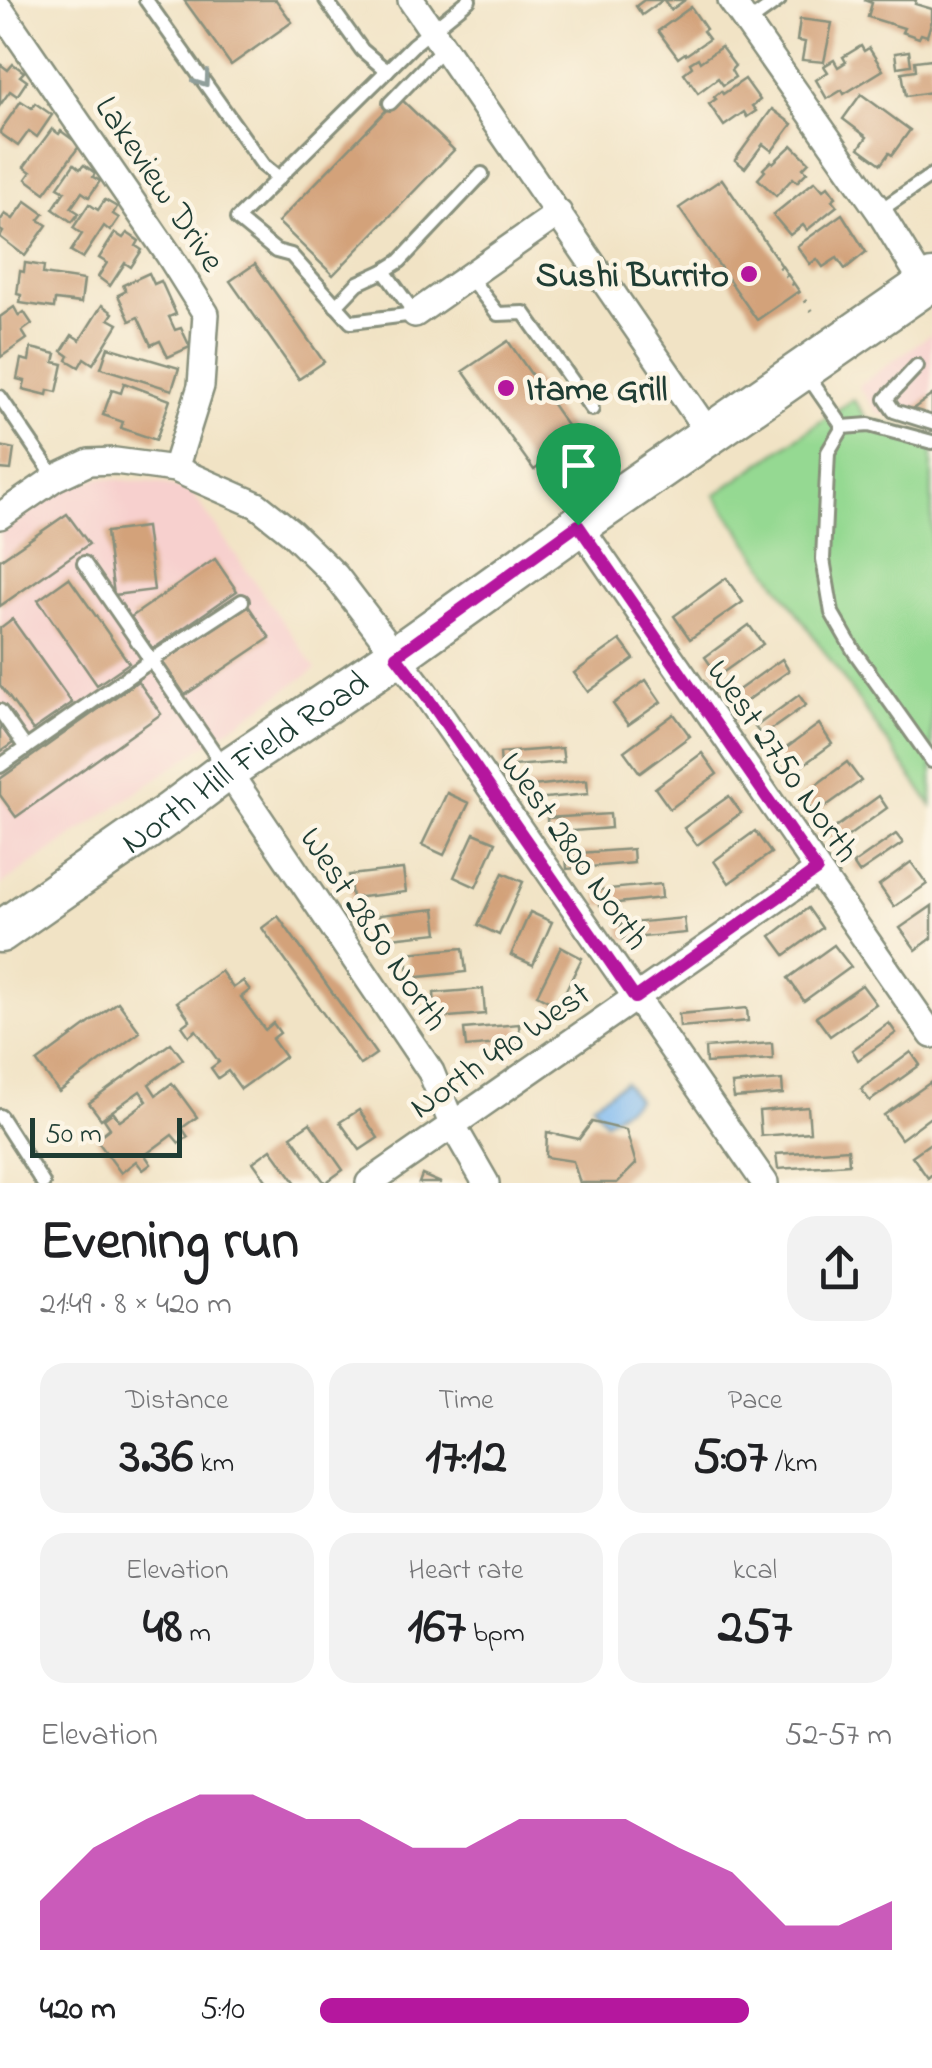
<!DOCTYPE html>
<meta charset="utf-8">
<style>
body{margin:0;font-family:"Indie Flower",sans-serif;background:#f2f2f2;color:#202124;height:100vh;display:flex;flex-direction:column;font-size:38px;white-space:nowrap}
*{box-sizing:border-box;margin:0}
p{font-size:32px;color:#757577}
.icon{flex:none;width:55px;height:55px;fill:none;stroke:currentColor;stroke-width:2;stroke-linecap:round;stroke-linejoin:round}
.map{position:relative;height:1183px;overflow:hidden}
.details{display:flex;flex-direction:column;background:#fff;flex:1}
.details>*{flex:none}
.scale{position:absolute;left:30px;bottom:25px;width:152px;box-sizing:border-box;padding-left:10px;border:5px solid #1f3d34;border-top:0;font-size:28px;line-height:35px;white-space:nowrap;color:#1f3d34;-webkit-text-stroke:8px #fcf5e5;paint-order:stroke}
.pin{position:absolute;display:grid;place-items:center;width:85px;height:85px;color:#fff;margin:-102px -42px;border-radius:50% 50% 50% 0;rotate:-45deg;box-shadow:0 0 10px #0007}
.pin .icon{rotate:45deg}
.round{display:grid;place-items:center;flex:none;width:105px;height:105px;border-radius:30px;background:#f2f2f2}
.headline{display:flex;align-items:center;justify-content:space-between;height:170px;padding:0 40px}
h1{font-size:55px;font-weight:700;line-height:75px}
.figures{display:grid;grid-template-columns:repeat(3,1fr);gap:15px;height:170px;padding:10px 40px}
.figures div{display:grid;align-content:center;border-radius:25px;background:#f2f2f2;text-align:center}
.figures b{font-size:50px;font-weight:700}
.figures small{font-size:28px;font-weight:400}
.figures p{font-size:28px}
.chart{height:280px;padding:20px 40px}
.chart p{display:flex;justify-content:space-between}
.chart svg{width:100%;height:180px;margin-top:10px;fill:#b5179e;opacity:.7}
ul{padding:0 40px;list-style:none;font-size:32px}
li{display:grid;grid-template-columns:160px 120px 1fr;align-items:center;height:75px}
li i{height:25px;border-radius:12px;background:#b5179e}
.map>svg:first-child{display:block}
.built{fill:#f7d0ce}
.green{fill:#95d992;stroke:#5a8b63;stroke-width:2.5}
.water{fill:#7fbaf1;stroke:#4f7c92;stroke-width:2.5}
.building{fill:#d3a27a}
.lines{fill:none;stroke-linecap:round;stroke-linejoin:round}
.lane-casing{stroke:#88907c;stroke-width:18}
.street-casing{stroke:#88907c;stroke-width:30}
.primary-casing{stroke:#88907c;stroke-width:45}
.path{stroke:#88907c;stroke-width:4;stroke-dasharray:2.5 8;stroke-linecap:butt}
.lane{stroke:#fff;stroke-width:12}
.street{stroke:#fff;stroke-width:25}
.primary{stroke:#fff;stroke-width:40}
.oneway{stroke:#8f9e9a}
.route-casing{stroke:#fff;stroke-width:20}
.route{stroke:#b5179e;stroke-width:12}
.poi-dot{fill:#b5179e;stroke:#fcf5e5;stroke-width:4}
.labels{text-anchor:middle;stroke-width:9;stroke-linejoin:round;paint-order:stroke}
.street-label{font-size:35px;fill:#1f3d34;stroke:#fcf5e5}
.poi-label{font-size:35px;font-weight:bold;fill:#1f3d34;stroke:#fcf5e5;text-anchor:end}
</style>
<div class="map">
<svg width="932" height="1183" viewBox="0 0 932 1183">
<rect width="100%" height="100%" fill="#fcf5e5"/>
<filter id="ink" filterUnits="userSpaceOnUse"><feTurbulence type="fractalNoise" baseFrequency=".01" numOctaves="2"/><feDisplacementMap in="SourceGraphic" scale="20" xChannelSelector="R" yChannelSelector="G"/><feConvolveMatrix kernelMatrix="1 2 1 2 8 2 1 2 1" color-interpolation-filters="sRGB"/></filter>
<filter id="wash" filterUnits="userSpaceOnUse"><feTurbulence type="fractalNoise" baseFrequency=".0048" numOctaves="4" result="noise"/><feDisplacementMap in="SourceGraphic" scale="40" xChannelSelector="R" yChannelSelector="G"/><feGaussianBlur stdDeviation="2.25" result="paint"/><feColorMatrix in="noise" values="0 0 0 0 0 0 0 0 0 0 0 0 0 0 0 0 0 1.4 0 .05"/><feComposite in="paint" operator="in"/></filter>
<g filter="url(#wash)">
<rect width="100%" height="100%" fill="#f1e3c5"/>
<g class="built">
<path d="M 932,333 L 932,425 L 878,413 L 858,386 Z"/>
<path d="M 100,478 L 161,483 L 192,493 L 316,669 L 0,886 L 0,531 L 60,493 L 80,483 Z"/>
</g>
<path class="green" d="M 853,399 L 867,419 L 932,437 L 932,806 L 715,495 Z"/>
<path class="water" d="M 625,1082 L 637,1100 L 605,1122 L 592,1104 Z"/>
<g id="blocks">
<g class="building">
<path d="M 184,0 L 276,0 L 292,22 L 231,65 Z"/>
<path d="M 644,0 L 663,0 L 642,15 L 636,6 Z"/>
<path d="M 664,0 L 685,0 L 671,10 Z"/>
<path d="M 864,0 L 916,0 L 915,4 L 932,9 L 932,20 L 927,36 L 921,34 L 919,38 L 902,32 L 904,28 L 868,17 L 872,3 Z"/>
<path d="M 691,7 L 706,29 L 703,31 L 709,39 L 686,55 L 685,53 L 678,58 L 658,31 Z"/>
<path d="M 800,19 L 832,23 L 824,62 L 802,60 L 805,42 L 797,41 Z"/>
<path d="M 861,46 L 864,51 L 869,48 L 883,70 L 844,94 L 842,90 L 827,99 L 816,80 L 828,72 L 824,66 L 834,60 L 838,67 L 846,62 L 843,57 Z"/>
<path d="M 721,47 L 735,66 L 731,70 L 735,77 L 723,85 L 718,78 L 698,93 L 684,73 L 692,67 L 690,63 L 698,58 L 700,62 Z"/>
<path d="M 909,51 L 911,65 L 897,67 L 895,53 Z"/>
<path d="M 932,59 L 932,92 L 906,96 L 902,72 L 916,70 L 915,61 Z"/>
<path d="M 0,64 L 8,70 L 13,64 L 24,72 L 20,76 L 27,81 L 17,96 L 10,91 L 0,105 Z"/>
<path d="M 745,79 L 760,100 L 752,106 L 756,111 L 747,117 L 744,112 L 724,126 L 709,104 L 716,99 L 714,97 L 721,91 L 723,94 Z"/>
<path d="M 861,94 L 910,130 L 892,155 L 889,153 L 881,164 L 859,148 L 867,137 L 843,119 Z"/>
<path d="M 399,97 L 454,150 L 333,275 L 278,222 Z"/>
<path d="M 21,101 L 32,108 L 35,103 L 52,115 L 37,137 L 29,131 L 18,146 L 0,133 L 0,131 Z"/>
<path d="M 772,109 L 792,124 L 772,151 L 763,144 L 745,168 L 735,160 Z"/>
<path d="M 52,129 L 59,134 L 61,131 L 80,145 L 45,193 L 26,179 L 31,172 L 24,167 Z"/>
<path d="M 792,145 L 809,162 L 803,168 L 807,172 L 797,182 L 793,178 L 776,196 L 758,179 L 765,171 L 763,169 L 771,161 L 773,163 Z"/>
<path d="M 74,164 L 80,169 L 84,165 L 95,173 L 93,177 L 100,181 L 89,197 L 82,192 L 71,208 L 79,213 L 72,222 L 53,209 L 65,191 L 58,187 Z"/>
<path d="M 722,179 L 799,291 L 757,320 L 679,208 Z"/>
<path d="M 815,181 L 823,190 L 828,186 L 836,197 L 832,200 L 837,206 L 807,230 L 803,225 L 790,235 L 773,215 Z"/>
<path d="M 105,200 L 117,207 L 113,214 L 119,218 L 110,231 L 104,226 L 83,258 L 71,251 L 82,234 L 73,228 L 89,204 L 98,210 Z"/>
<path d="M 26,201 L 44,214 L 39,220 L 47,225 L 25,256 L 0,237 L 3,232 L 0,230 L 0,221 L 5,214 L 13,219 Z"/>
<path d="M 842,214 L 866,252 L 845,269 L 837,258 L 823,267 L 817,259 L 810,264 L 797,246 Z"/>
<path d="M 115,233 L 123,238 L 127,233 L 139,241 L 136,246 L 142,250 L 131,267 L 125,263 L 110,286 L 98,277 L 107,263 L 99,258 Z"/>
<path d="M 25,263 L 44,266 L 43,274 L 84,280 L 81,303 L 55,300 L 54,308 L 20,303 L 21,295 L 17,294 L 20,271 L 24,272 Z"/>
<path d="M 255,264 L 324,362 L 299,379 L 230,281 Z"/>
<path d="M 149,273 L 154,284 L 161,281 L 176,314 L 169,317 L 175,330 L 181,328 L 190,347 L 168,357 L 160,341 L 151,345 L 138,317 L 130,321 L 118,295 L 126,291 L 123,285 Z"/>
<path d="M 102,305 L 113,313 L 109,319 L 118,324 L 93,364 L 84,358 L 79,367 L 67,360 L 69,356 L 62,351 L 72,335 L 80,340 Z"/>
<path d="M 14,307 L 19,316 L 24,312 L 32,324 L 22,331 L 27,339 L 1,357 L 0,317 Z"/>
<path d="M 508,341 L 577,440 L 534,470 L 463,371 Z"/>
<path d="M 108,347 L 179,368 L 172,390 L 101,368 Z"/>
<path d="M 31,348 L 56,354 L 54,362 L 63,364 L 57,392 L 48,390 L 47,395 L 23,389 L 25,381 L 17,379 L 21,359 L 29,361 Z"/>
<path d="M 124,383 L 170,400 L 156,440 L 121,428 L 123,422 L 103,415 L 112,390 L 121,393 Z"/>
<path d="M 932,395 L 932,417 L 910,411 Z"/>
<path d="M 0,446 L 14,449 L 11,470 L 0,469 Z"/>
<path d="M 67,514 L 89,544 L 0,606 L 0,560 Z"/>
<path d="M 146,527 L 154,590 L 114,595 L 106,532 Z"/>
<path d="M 215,559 L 237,591 L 153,649 L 131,617 Z"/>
<path d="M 69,578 L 129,663 L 97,685 L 38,600 Z"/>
<path d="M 726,578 L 743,602 L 690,639 L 674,616 Z"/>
<path d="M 247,604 L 270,638 L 185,695 L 162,661 Z"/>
<path d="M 12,619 L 72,703 L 33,730 L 0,685 L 0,628 Z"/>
<path d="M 749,625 L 763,644 L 718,676 L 705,657 Z"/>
<path d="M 620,640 L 634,659 L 588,692 L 574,673 Z"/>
<path d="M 782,659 L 789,671 L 738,707 L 730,696 Z"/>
<path d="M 646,680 L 661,702 L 628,725 L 613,704 Z"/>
<path d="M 138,681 L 161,714 L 16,817 L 0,795 L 0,779 Z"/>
<path d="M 799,695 L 806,705 L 762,736 L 755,727 Z"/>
<path d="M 674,714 L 690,736 L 640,773 L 624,751 Z"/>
<path d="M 819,724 L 832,744 L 788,776 L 774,757 Z"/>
<path d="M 0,725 L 13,743 L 0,752 Z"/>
<path d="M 562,748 L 564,762 L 501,767 L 500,753 Z"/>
<path d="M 702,753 L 717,774 L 670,809 L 655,788 Z"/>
<path d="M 847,762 L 861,781 L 815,814 L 801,796 Z"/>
<path d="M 587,780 L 588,794 L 524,800 L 523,787 Z"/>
<path d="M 447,793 L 469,803 L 444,855 L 422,845 Z"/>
<path d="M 729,796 L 741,813 L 697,845 L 684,828 Z"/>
<path d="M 879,796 L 887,808 L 836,845 L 828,833 Z"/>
<path d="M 610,814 L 611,828 L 548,833 L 547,818 Z"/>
<path d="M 755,831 L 771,853 L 729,883 L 714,861 Z"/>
<path d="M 474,833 L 496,842 L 476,887 L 454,877 Z"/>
<path d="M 896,834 L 903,843 L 859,873 L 853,864 Z"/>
<path d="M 633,849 L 634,863 L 567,869 L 566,854 Z"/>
<path d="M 911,862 L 927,884 L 894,907 L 879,885 Z"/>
<path d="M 403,869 L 406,892 L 352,898 L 349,875 Z"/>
<path d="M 503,873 L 523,882 L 499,935 L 478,925 Z"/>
<path d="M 661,884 L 662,898 L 600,905 L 598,890 Z"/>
<path d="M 932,906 L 932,938 L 916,950 L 900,928 Z"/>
<path d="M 808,908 L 822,928 L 785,955 L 771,936 Z"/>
<path d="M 435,909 L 438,933 L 381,939 L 379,915 Z"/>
<path d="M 530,912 L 552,922 L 533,965 L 511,955 Z"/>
<path d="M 278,916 L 376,1054 L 360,1065 L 262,928 Z"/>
<path d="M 684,918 L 686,933 L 622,939 L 620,924 Z"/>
<path d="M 834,945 L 851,967 L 804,1001 L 788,978 Z"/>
<path d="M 561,947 L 582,958 L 558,1006 L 537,995 Z"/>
<path d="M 463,948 L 466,972 L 409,978 L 407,953 Z"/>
<path d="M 221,971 L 233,988 L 243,981 L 250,990 L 241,997 L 265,1030 L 273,1023 L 280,1033 L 272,1039 L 285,1057 L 241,1089 L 228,1071 L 218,1078 L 211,1068 L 219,1062 L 196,1030 L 189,1036 L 182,1026 L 190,1020 L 177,1002 Z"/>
<path d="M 862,985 L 876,1004 L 830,1036 L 816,1017 Z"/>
<path d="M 483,989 L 485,1014 L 436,1018 L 434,993 Z"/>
<path d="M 118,1002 L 140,1032 L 59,1092 L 37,1062 Z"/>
<path d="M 747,1008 L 748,1021 L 680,1027 L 679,1014 Z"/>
<path d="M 889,1023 L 896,1033 L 858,1060 L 852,1050 Z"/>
<path d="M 519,1024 L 520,1042 L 466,1047 L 464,1029 Z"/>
<path d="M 171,1043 L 183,1059 L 149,1084 L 156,1095 L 172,1083 L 197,1117 L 182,1128 L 188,1137 L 179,1143 L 172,1135 L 145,1155 L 151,1164 L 143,1170 L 136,1161 L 121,1173 L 96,1139 L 110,1128 L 104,1119 L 113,1112 L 120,1121 L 147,1101 L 140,1091 L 101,1119 L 89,1103 Z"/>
<path d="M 772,1043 L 773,1059 L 706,1063 L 705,1048 Z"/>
<path d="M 911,1052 L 920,1065 L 870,1101 L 861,1089 Z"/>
<path d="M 782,1080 L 783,1094 L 734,1098 L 732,1084 Z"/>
<path d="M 931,1082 L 932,1116 L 901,1139 L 884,1115 Z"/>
<path d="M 808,1107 L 810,1132 L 761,1136 L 759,1111 Z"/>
<path d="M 359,1110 L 378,1138 L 360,1150 L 340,1122 Z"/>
<path d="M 592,1122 L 626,1130 L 636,1164 L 617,1183 L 580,1183 L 573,1161 L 546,1157 L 547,1132 L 579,1139 Z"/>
<path d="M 310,1123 L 343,1170 L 325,1183 L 291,1136 Z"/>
<path d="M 932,1142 L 932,1174 L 928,1178 L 912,1156 Z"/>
<path d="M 271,1149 L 296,1183 L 268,1183 L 253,1162 Z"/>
<path d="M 848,1149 L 849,1164 L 778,1169 L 776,1154 Z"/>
<path d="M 422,1175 L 441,1183 L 419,1183 Z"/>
</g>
</g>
</g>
<g filter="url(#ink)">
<use href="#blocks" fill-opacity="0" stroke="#88907c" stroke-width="2.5"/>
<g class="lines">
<defs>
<g id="lane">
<path d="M 146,0 L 263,165 L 279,178"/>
<path d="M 326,0 L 362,50 L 387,71"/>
<path d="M 747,23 L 779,0"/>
<path d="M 390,103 L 444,47"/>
<path d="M 879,211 L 932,175"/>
<path d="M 384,271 L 415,314 L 351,322 L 291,255 L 276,251 L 237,219 L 413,45 L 469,0"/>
<path d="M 468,275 L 498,314 L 524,313 L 592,409"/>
<path d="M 336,306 L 358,283 L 384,271 L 400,261 L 482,174"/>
<path d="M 917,366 L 886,399 L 894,411 L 932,423"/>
<path d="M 807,375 L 843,427"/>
<path d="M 0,397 L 55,478"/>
<path d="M 932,442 L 869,425 L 843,427 L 828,452 L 823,559 L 832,613 L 854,651 L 932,761"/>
<path d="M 84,563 L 225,768"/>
<path d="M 0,711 L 26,748"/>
<path d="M 0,766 L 152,660 L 242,601"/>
<path d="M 0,1116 L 43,1183"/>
</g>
<g id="street">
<path d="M 411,0 L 710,435"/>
<path d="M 731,0 L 879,211 L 925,286"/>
<path d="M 0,9 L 169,255 L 206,314 L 201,386 L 175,469"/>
<path d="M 415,314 L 559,213"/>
<path d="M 0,516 L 55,478 L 89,462 L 115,461 L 175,469 L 257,505 L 291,532 L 336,576 L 425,693 L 765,1183"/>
<path d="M 579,525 L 932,1035"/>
<path d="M 227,770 L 431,1072 L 452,1124 L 486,1183"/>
<path d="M 369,1183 L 817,871"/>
</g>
<g id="primary">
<path id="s1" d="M 0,932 L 170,813 L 227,770 L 396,656 L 579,525 L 932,280"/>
</g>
</defs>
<use href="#lane" class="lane-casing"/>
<use href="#street" class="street-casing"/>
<use href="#primary" class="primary-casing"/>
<path class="path" d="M 780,266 L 812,311"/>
<use href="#lane" class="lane"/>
<use href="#street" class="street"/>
<use href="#primary" class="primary"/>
</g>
<defs><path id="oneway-chevron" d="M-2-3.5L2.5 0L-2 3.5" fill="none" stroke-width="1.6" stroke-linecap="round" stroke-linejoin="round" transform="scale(2.5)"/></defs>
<use class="oneway" href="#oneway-chevron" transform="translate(203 80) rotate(55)"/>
</g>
<g class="lines" filter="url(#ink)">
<defs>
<path id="route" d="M 578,525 L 817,870 L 635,998 L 425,694 L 396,656 Z"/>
</defs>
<use href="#route" class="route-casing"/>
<use href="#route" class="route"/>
</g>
<g class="poi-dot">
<circle cx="749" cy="274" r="10"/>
<circle cx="506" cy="388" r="10"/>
</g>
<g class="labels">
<g class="street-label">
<text transform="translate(161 183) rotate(56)" y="12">Lakeview Drive</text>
<text transform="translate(784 760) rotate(55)" y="12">West 2750 North</text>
<text dy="12" stroke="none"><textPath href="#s1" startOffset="298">North Hill Field Road</textPath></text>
<text transform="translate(576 850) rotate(55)" y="12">West 2800 North</text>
<text transform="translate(375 928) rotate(56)" y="12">West 2850 North</text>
<text transform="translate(499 1049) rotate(-35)" y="12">North 490 West</text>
</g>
<g class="poi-label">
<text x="729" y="286">Sushi Burrito</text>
<text x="526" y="400" text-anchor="start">Itame Grill</text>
</g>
</g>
</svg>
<div class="scale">50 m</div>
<div class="pin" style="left:578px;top:525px;background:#1e9e55"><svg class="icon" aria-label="arrive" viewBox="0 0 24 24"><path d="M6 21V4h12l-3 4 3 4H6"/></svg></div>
</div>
<section class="details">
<div class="headline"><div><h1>Evening run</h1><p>21:49 · 8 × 420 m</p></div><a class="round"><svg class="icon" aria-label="share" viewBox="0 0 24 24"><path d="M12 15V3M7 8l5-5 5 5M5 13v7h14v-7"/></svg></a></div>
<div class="figures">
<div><p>Distance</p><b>3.36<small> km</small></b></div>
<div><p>Time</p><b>17:12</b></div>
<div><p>Pace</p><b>5:07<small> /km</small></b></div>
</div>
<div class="figures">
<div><p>Elevation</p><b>48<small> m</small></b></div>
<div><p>Heart rate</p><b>167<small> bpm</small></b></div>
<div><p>kcal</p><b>257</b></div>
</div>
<div class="chart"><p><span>Elevation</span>52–57 m</p>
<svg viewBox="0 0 160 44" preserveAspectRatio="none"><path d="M0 44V32L10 19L20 12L30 6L40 6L50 12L60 12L70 19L80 19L90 12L100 12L110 12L120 19L130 25L140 38L150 38L160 32V44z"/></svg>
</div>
<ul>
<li><b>420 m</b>5:10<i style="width:75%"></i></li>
</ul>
</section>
